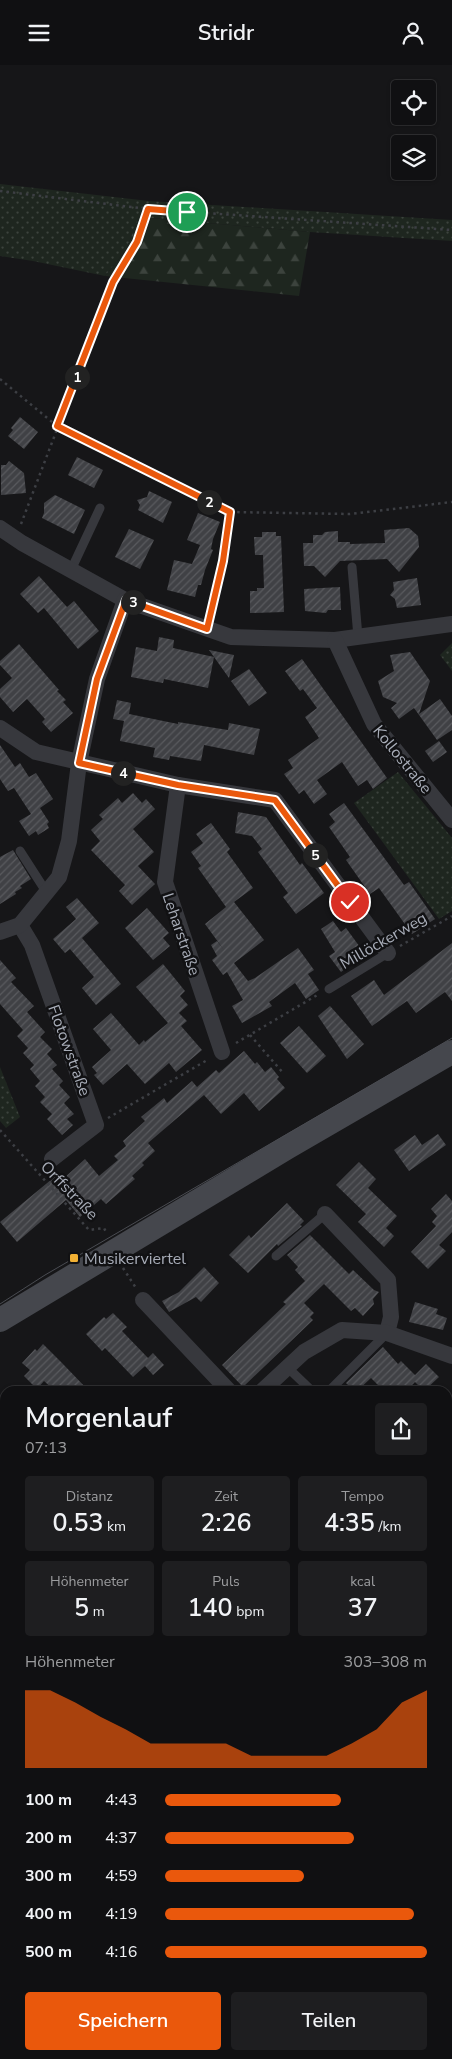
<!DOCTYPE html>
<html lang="de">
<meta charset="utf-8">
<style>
body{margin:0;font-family:"Nunito Sans",sans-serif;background:#1e1e20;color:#f1f3f6;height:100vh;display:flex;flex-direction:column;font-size:19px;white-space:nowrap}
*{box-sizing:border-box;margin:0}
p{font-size:16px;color:#9c9d9f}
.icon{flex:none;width:28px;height:28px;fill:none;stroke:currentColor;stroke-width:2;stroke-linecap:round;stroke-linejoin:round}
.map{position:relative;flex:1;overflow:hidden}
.panel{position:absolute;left:0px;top:1321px;width:452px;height:674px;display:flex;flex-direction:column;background:#101012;border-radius:15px 15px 0 0;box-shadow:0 1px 4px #0004,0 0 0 1px #303032}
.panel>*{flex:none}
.buttons{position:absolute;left:391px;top:15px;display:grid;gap:10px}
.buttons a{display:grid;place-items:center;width:45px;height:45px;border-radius:5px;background:#101012;box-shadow:0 1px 4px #0004,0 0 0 1px #303032;font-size:25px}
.pin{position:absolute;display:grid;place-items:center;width:42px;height:42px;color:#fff;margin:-21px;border:2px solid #fff;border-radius:50%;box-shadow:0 1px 5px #0007}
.km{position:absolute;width:25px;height:25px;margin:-12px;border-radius:50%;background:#222;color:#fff;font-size:14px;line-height:25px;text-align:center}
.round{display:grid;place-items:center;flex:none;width:52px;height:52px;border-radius:5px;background:#1e1e20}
.head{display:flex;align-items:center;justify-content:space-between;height:85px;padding:0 25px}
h1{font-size:28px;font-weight:600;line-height:38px}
.metrics{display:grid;grid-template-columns:repeat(3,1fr);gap:8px;height:85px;padding:5px 25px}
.metrics div{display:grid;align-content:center;border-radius:5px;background:#1e1e20;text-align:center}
.metrics b{font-size:25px;font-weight:600}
.metrics small{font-size:14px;font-weight:400}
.metrics p{font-size:14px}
.chart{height:140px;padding:10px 25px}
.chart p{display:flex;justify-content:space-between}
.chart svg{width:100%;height:90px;margin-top:5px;fill:#ea580c;opacity:.7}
.primary-button{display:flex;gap:10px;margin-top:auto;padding:10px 25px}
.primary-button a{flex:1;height:58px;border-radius:5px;background:#ea580c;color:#fff;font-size:20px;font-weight:600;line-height:58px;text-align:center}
.primary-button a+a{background:#1e1e20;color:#f1f3f6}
ul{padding:0 25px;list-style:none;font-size:16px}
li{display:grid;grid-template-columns:80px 60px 1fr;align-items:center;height:38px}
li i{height:12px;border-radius:6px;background:#ea580c}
header{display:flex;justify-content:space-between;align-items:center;height:65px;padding:0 25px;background:#101012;font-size:22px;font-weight:600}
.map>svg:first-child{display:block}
.green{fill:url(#green-dots)}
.forest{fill:url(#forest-firs)}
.building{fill:url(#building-hatch)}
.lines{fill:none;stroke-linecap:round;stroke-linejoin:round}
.path{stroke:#3d3f44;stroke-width:2.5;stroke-dasharray:2.5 4;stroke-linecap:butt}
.lane{stroke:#37383d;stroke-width:9}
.street{stroke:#37383d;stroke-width:16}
.secondary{stroke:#45474d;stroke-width:24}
.tram{stroke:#4a4c52;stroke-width:1}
.route-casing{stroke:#fff;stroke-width:10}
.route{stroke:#ea580c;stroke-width:6}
.poi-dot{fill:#f2b134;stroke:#111113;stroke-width:2}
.labels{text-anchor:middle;stroke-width:5;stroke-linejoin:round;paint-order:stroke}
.street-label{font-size:16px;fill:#a8adb8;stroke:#111113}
.poi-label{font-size:16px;fill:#a8adb8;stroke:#111113;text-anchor:start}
</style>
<header><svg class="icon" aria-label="menu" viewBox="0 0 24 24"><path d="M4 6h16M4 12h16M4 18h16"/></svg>Stridr<svg class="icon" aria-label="person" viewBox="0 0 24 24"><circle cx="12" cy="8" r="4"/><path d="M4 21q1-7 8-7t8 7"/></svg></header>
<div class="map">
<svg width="452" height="1994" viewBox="0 0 452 1994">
<defs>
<pattern id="green-dots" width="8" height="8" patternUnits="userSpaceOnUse" patternTransform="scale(1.25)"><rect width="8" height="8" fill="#1e261f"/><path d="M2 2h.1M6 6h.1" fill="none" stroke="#3c433d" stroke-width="1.8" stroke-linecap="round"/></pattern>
<pattern id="forest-firs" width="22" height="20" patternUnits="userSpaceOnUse" patternTransform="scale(1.25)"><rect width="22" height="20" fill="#1e261f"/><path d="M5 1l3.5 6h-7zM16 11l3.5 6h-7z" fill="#3c433d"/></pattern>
<pattern id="building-hatch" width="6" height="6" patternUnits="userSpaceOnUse" patternTransform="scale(1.25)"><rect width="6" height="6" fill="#404145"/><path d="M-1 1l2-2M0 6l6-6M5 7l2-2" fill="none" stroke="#595a5e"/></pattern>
</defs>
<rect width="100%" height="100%" fill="#161618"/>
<g class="green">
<path d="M 0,119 L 149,136 L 452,155 L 452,176 L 310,167 L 139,152 L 126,185 L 105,211 L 33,196 L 0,191 Z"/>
<path d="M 452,578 L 452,606 L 440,590 Z"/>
<path d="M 398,707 L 452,773 L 452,846 L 439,854 L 354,738 Z"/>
<path d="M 0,1002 L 20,1052 L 6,1063 L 0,1056 Z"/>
<path d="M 5,1593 L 5,1746 L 0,1751 L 0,1597 Z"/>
</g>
<path class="forest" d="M 139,152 L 310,167 L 299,231 L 105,211 L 126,185 Z"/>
<g class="building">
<path d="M 20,352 L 38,367 L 24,384 L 8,371 L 13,365 L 11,363 Z"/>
<path d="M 77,392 L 103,405 L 94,423 L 68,410 Z"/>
<path d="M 9,396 L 24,408 L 26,428 L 1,430 L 1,400 L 6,400 Z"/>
<path d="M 149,426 L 172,437 L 163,458 L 138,445 L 140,440 L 137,435 L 147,432 Z"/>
<path d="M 55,430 L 85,445 L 74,469 L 42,453 L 44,448 L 44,438 Z"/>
<path d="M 198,448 L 220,457 L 213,474 L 211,484 L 213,485 L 205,505 L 201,520 L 198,520 L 195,532 L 167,525 L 174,495 L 192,499 L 200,480 L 187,475 Z"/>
<path d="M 409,463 L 418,471 L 419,482 L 399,507 L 387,494 L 340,496 L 325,512 L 314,501 L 304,501 L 303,478 L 313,478 L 313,470 L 322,470 L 325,467 L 338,466 L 338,477 L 350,477 L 350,479 L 385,478 L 384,465 Z"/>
<path d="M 129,464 L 154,475 L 140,504 L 115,492 Z"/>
<path d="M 262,467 L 276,467 L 276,471 L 281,471 L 284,547 L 250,548 L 250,526 L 257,526 L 257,523 L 264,523 L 263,490 L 255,490 L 254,472 L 262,472 Z"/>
<path d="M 39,511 L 67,542 L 74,536 L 99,566 L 78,584 L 44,543 L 38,548 L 20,529 Z"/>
<path d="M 417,513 L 421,540 L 397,543 L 395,534 L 390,530 L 394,525 L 393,517 Z"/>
<path d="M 340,522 L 341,545 L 328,545 L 326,548 L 305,546 L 304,524 Z"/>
<path d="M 159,572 L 174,575 L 173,583 L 214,592 L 209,585 L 234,590 L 229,613 L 214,592 L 208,623 L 164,614 L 163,618 L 131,612 L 136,582 L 157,586 Z"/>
<path d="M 19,579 L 59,625 L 57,626 L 66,635 L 63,637 L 73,648 L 51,667 L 42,657 L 45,654 L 27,634 L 13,647 L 0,632 L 0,624 L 12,613 L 0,600 L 0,596 Z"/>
<path d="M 410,587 L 430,616 L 419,649 L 440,634 L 452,651 L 452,665 L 437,675 L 414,643 L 399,654 L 391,643 L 397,638 L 383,632 L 378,616 L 394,606 L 390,590 Z"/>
<path d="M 302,594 L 387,713 L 373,724 L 367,715 L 358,721 L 342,697 L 317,715 L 327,729 L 314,739 L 304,725 L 299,729 L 284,709 L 293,703 L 288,695 L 319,673 L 305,652 L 317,643 L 303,624 L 300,626 L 285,606 Z"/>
<path d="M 249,604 L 267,628 L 249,641 L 231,616 Z"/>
<path d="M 117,635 L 131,638 L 129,649 L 178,659 L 178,657 L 228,665 L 229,658 L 260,664 L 254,690 L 204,680 L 201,696 L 170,691 L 169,695 L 153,692 L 155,683 L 120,676 L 124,656 L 113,654 Z"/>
<path d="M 439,676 L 447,687 L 433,697 L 425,686 Z"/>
<path d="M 0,680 L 15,702 L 20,698 L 29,712 L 36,708 L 53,734 L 40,743 L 49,757 L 47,759 L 49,763 L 38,770 L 36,766 L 29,771 L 19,756 L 31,749 L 14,723 L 8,726 L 0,714 Z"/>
<path d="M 133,728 L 142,738 L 146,734 L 155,744 L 133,764 L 154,787 L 138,801 L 155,819 L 132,840 L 119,826 L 125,820 L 91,785 L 100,776 L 91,765 L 103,754 L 99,750 L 118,733 L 122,738 Z"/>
<path d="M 344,738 L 404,820 L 409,817 L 435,854 L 412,869 L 379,823 L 370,829 L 346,795 L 350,792 L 329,762 L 335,757 L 329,749 Z"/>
<path d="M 238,747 L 266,752 L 300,800 L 302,798 L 324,828 L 296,849 L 283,832 L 288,828 L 258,787 L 262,784 L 252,771 L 235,768 Z"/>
<path d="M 211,758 L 230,784 L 227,787 L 253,823 L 234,837 L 264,875 L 234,898 L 248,916 L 255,913 L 298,883 L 314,905 L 308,909 L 319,925 L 306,934 L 295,918 L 269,937 L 272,941 L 242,958 L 232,941 L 243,935 L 227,907 L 223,910 L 212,895 L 217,891 L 211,880 L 217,876 L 224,885 L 205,859 L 226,842 L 198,803 L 201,801 L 191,787 L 203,778 L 196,769 Z"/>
<path d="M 13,785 L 31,814 L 20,821 L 22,823 L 15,827 L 16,829 L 0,839 L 0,792 Z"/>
<path d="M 77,833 L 99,858 L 82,873 L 121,919 L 96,940 L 82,923 L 94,912 L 70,884 L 65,888 L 53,874 L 76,854 L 66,842 Z"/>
<path d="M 147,843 L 169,868 L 163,873 L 170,881 L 153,895 L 125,863 Z"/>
<path d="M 333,856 L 341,867 L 346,863 L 365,889 L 341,907 L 329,891 L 335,887 L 321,864 Z"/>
<path d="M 452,878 L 452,936 L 445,927 L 416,948 L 407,936 L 372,961 L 351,931 L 374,915 L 384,930 Z"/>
<path d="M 0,895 L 16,913 L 11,917 L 34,941 L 27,947 L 45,967 L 40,972 L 52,984 L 47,989 L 57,1000 L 52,1004 L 63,1016 L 59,1020 L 70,1032 L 64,1038 L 74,1049 L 67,1054 L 73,1060 L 62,1070 L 47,1054 L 52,1049 L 40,1037 L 45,1032 L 35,1021 L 40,1016 L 30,1004 L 34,1000 L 23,988 L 28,983 L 17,971 L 23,965 L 0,939 Z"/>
<path d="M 163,899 L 185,926 L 180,931 L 188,940 L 179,948 L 187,956 L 181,961 L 202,985 L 176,1007 L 169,998 L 145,1019 L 127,999 L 103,1020 L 94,1010 L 97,1008 L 92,1002 L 111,985 L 93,964 L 111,948 L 139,980 L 144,975 L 145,977 L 168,958 L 136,922 Z"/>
<path d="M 330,941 L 364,979 L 347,994 L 318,951 Z"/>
<path d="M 299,961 L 326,991 L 307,1008 L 280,978 Z"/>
<path d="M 244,986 L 255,999 L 257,997 L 265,1007 L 271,1002 L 279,1012 L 277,1014 L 285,1023 L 259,1046 L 244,1028 L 221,1049 L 204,1030 L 148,1078 L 155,1086 L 142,1098 L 144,1100 L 132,1111 L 135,1114 L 106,1139 L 101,1134 L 80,1152 L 66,1135 L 17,1177 L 0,1157 L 58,1109 L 63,1114 L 85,1094 L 99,1111 L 118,1095 L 114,1091 L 126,1081 L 123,1076 L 145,1056 L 141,1052 L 164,1033 L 167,1038 L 192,1016 L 197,1022 L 216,1005 L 219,1008 Z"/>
<path d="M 438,1069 L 446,1080 L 409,1106 L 394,1085 L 415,1070 L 422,1080 Z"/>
<path d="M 359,1097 L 376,1114 L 368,1123 L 397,1151 L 386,1163 L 394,1171 L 384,1182 L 358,1157 L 366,1149 L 336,1120 Z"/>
<path d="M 446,1129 L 452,1136 L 452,1167 L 439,1180 L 446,1186 L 428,1204 L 411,1187 L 436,1161 L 432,1157 L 437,1151 L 431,1144 Z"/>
<path d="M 287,1138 L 304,1156 L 300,1160 L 302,1161 L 278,1181 L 277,1179 L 248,1208 L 229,1190 L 249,1170 L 251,1173 Z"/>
<path d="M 310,1170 L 349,1209 L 353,1205 L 374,1225 L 379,1227 L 373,1234 L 374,1239 L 363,1251 L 355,1243 L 351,1246 L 324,1219 L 304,1238 L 314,1248 L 310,1252 L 313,1255 L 243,1322 L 222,1300 L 286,1239 L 283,1237 L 305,1216 L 295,1205 L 298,1202 L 287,1190 Z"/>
<path d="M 204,1202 L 219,1218 L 201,1237 L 196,1232 L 169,1247 L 162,1236 L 179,1227 Z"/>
<path d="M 415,1237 L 438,1244 L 436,1249 L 447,1253 L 443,1265 L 409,1257 Z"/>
<path d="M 113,1248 L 127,1262 L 122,1266 L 148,1293 L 153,1288 L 164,1300 L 153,1310 L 145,1301 L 133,1312 L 105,1283 L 102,1286 L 86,1269 L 104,1252 L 106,1254 Z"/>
<path d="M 43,1279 L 62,1298 L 89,1326 L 55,1326 L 44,1316 L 37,1324 L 24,1311 L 30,1305 L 22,1298 L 35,1284 L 37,1286 Z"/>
<path d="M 383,1282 L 398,1299 L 401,1296 L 415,1310 L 426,1299 L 439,1312 L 424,1326 L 415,1317 L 406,1326 L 384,1326 L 371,1313 L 357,1326 L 354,1326 L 346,1318 Z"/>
</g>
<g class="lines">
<g class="path">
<path d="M 0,126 L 148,144 L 452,165"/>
<path d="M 0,314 L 57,361 L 230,447"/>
<path d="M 21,459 L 113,217 L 137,177 L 148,144"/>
<path d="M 225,485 L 230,447 L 350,449 L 452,437"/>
<path d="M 400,881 L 452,851"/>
<path d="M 250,970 L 284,1009"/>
<path d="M 236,978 L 319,929"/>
<path d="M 108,1053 L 209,994"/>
<path d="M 0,1065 L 89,1165 L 104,1163 L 107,1169"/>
<path d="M 123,1203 L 136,1223"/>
</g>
<g class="lane">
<path d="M 352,502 L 358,572"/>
<path d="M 71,505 L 100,443"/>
<path d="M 207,564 L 223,496"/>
<path d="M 20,786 L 47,828"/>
<path d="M 329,924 L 388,888"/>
<path d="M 276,1191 L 325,1149"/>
<path d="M 287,1302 L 312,1326"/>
<path d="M 329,1326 L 387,1268"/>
<path d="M 448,1414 L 452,1419"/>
<path d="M 448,1580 L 452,1584"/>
<path d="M 0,1833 L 5,1828"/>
<path d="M 0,1860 L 5,1866"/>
</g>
<g class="street">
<path d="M 0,463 L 22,478 L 125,535 L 231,572 L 335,575 L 452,559"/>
<path d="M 335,575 L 374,659 L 452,755"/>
<path d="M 0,663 L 36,687 L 178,720 L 275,735 L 388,888"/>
<path d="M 178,720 L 165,817 L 222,987"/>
<path d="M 20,860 L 32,880 L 96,1060 L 52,1094"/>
<path d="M 0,867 L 20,860 L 59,812 L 69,776 L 79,698 L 97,614 L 125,535"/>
<path d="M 325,1149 L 388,1215 L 391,1252 L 387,1268"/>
<path d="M 143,1235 L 229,1326"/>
<path d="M 262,1326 L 304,1287 L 342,1265 L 387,1268 L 452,1291"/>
<path d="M 0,1414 L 5,1412"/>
<path d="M 448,1463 L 452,1458"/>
<path d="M 0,1560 L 5,1565"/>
<path d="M 448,1671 L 452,1666"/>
<path d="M 448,1939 L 452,1933"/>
<path d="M 32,1990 L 32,1994"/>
<path d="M 409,1994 L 411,1990"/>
</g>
<g class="secondary">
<path d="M 0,1255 L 288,1082 L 452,987"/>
<path d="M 0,1946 L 5,1946"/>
<path d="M 163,1990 L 172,1994"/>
</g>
<path class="tram" d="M 0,1239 L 45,1210 L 452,973"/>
</g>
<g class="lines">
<defs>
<path id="route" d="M 187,147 L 148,144 L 137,177 L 113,217 L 57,361 L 230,447 L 223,496 L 207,564 L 126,535 L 97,614 L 79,698 L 178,720 L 275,735 L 350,837"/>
</defs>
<use href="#route" class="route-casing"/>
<use href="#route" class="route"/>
</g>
<rect class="poi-dot" x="69" y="1188" width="10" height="10" rx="2.5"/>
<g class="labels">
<g class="street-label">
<text transform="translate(403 694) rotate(51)" y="6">Kollostraße</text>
<text transform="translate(182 869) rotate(71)" y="6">Leharstraße</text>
<text transform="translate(383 875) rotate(-30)" y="6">Millöckerweg</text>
<text transform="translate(70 985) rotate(70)" y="6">Flotowstraße</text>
<text transform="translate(70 1125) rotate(46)" y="6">Orffstraße</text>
</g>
<g class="poi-label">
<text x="84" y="1199">Musikerviertel</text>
</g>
</g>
</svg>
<div class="buttons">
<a><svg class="icon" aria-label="locate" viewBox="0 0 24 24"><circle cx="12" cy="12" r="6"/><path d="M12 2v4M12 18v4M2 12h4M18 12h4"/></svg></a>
<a><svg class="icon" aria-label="layers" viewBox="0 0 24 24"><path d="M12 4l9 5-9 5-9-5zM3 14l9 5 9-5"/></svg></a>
</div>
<div class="pin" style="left:187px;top:147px;background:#1e9e55"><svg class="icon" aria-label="arrive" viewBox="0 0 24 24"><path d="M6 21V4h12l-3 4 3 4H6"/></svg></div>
<div class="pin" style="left:350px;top:837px;background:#d93025"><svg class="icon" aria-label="check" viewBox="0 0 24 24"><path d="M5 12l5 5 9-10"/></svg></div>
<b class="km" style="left:77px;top:312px">1</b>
<b class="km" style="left:209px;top:437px">2</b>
<b class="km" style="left:133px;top:537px">3</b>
<b class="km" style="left:123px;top:708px">4</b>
<b class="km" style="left:315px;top:790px">5</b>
<section class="panel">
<div class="head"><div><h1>Morgenlauf</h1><p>07:13</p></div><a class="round"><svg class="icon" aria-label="share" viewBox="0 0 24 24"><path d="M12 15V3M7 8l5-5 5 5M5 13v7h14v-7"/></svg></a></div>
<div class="metrics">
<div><p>Distanz</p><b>0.53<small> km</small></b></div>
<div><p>Zeit</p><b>2:26</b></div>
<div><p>Tempo</p><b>4:35<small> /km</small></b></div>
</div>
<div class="metrics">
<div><p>Höhenmeter</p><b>5<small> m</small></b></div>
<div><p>Puls</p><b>140<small> bpm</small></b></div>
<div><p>kcal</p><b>37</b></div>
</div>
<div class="chart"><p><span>Höhenmeter</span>303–308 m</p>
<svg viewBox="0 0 160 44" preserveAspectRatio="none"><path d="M0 44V6L10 6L20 12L30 19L40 25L50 32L60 32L70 32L80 32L90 38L100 38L110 38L120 38L130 32L140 25L150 12L160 6V44z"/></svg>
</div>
<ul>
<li><b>100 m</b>4:43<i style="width:67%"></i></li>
<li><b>200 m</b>4:37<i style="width:72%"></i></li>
<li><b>300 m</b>4:59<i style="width:53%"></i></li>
<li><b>400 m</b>4:19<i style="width:95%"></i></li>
<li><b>500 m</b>4:16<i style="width:100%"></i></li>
</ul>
<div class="primary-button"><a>Speichern</a><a>Teilen</a></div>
</section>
</div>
